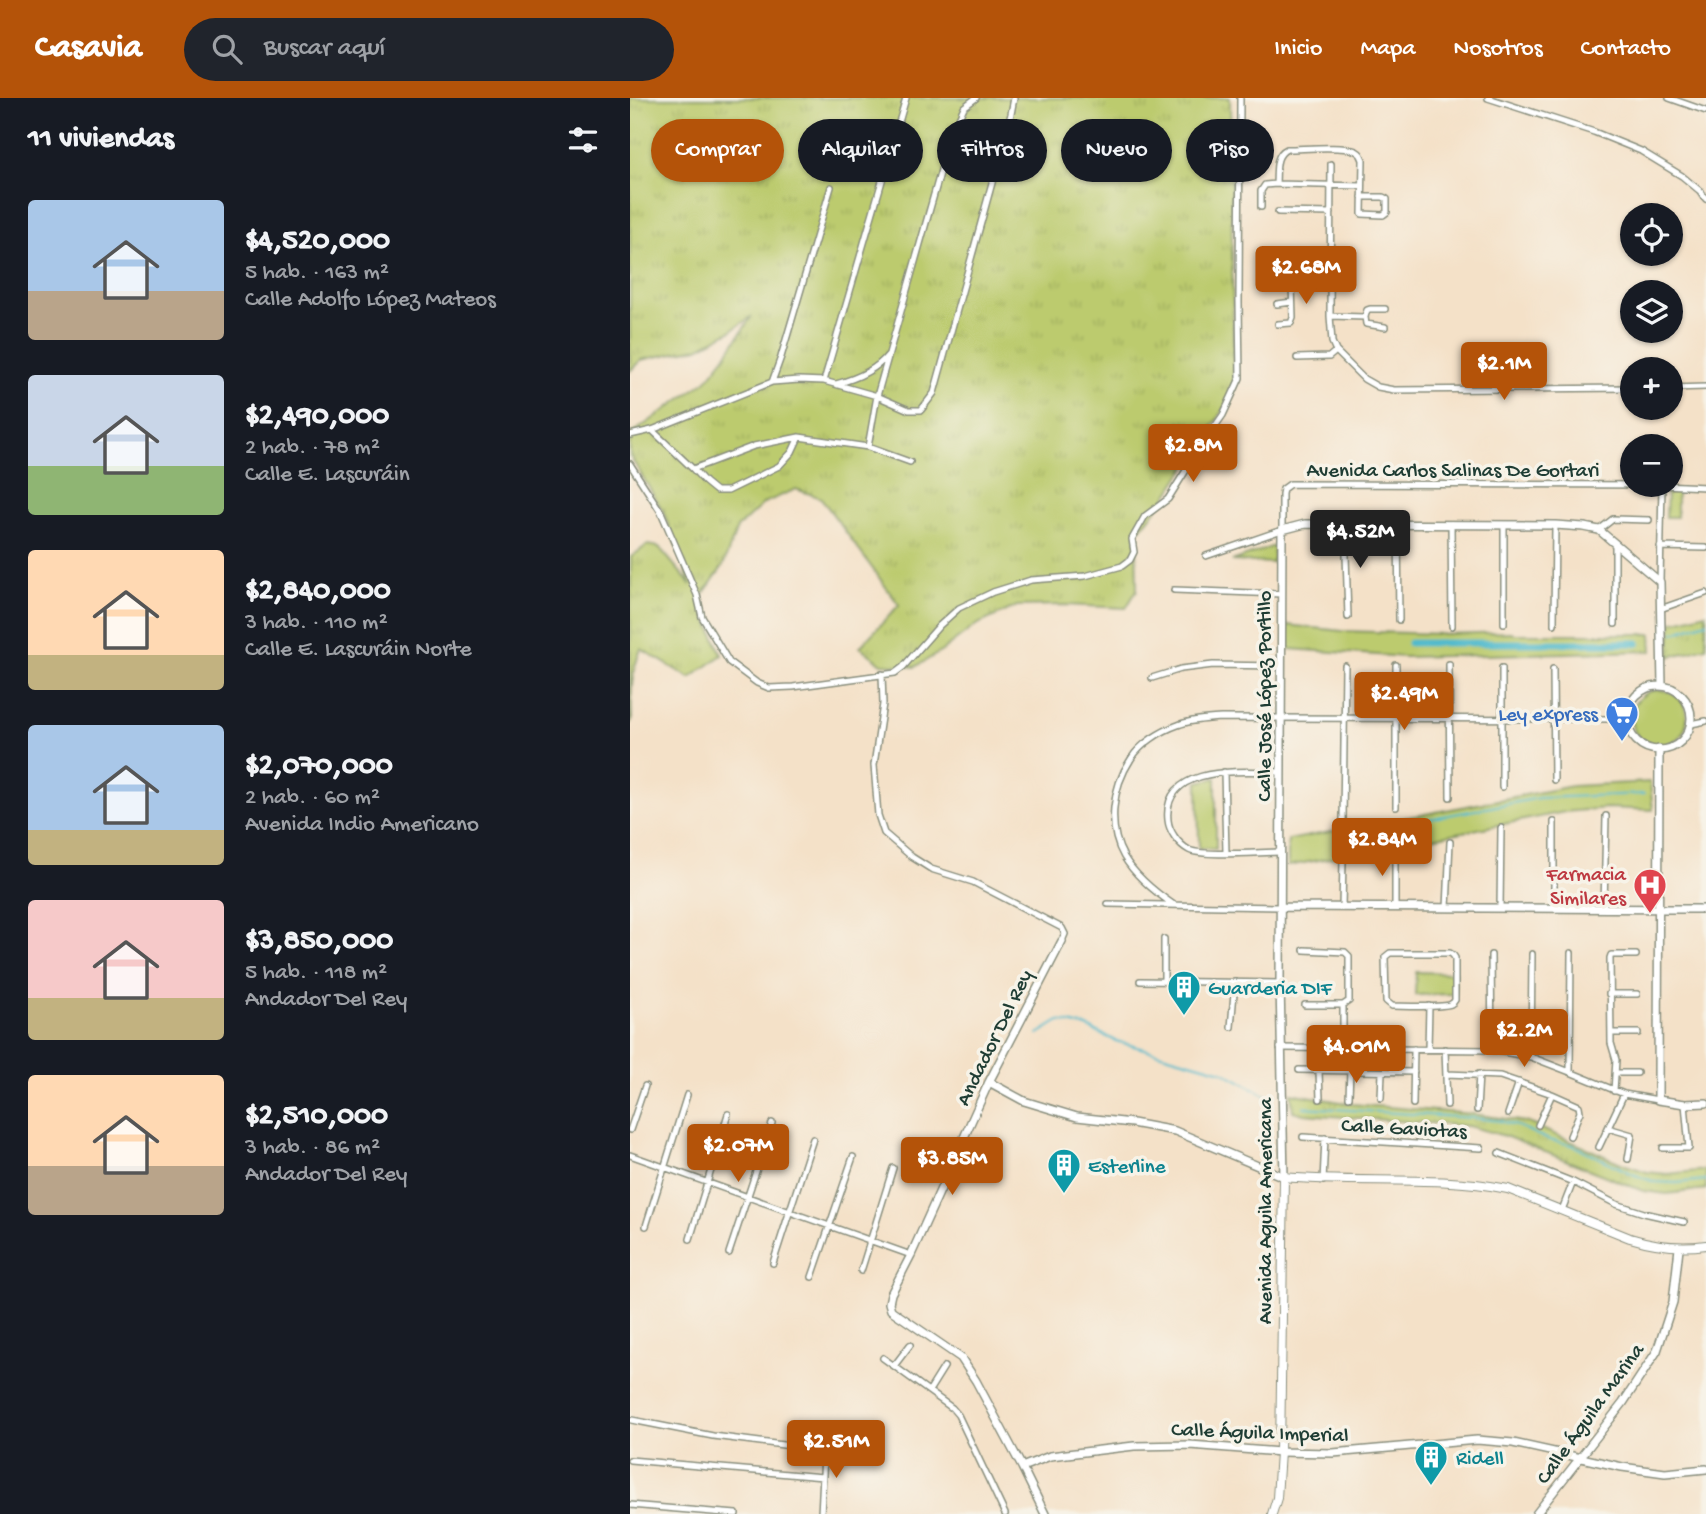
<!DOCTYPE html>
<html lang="es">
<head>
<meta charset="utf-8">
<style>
  body { margin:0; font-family:"Gochi Hand",sans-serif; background:#20242c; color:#f1f3f6; height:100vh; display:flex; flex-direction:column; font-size:26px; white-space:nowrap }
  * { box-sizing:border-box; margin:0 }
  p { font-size:23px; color:#9ea1a6 }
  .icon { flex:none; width:38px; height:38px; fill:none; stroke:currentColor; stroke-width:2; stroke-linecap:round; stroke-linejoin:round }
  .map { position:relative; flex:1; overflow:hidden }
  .details { display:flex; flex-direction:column; background:#171b24; width:630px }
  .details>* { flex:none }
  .top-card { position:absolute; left:21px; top:21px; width:665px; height:63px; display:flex; gap:14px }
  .tools { position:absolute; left:990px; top:105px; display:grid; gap:14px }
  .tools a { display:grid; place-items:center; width:63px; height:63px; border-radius:50%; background:#171b24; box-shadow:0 2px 5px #0004; font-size:35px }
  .price { position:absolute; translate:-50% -60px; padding:0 16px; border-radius:7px; background:#b45309; color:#fff; font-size:23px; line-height:46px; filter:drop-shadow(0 2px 4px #0008) }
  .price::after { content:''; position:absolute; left:50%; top:42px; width:21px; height:16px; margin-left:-10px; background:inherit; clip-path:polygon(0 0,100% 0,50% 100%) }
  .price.on { background:#222; color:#fff }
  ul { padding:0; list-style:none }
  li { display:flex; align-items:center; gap:21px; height:175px; padding:0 28px }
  li span { display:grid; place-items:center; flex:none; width:196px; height:140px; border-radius:7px; color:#555 }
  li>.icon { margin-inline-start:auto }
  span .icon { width:84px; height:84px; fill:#fffc; stroke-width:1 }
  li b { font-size:30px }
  h2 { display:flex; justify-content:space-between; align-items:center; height:84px; padding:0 28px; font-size:30px }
  .tag { padding:0 24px; border-radius:32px; background:#171b24; box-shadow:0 2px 5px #0004; font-size:24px; line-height:63px }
  .tag.on { background:#b45309; color:#fff }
  header { display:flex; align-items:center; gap:42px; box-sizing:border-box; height:98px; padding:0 35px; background:#b45309; color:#fff }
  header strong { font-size:33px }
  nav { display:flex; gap:38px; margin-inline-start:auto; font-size:24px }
  .search { width:490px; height:63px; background:#20242c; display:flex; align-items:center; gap:18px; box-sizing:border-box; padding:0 24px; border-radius:38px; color:#9ea1a6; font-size:26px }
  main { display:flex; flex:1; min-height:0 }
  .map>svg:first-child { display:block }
  .grass { fill:url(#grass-tufts); stroke:#6e8451; stroke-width:2 }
  .green { fill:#bccb6e; stroke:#6e8451; stroke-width:2 }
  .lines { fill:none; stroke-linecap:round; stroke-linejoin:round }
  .stream { stroke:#50bacd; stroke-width:2 }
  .canal { stroke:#50bacd; stroke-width:7 }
  .minor-casing { stroke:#8a8f7e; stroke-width:8 }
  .tertiary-casing { stroke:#8a8f7e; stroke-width:10 }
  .secondary-casing { stroke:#8a8f7e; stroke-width:10 }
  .minor { stroke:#fff; stroke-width:5 }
  .tertiary { stroke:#fff; stroke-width:7 }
  .secondary { stroke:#fff; stroke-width:8 }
  .labels { text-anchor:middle; stroke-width:7; stroke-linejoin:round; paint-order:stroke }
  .street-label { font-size:21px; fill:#1f3d34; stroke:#f7f3e8 }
  .shop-label { font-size:21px; fill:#366cbe; stroke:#f7f3e8; text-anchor:end }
  .health-label { font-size:21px; fill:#be3a42; stroke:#f7f3e8; text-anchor:end }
  .culture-label { font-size:21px; fill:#0d838f; stroke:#f7f3e8; text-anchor:start }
</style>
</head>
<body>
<header>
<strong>Casavia</strong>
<div class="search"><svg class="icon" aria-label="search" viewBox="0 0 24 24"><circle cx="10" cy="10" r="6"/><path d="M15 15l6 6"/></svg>Buscar aquí</div>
<nav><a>Inicio</a><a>Mapa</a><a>Nosotros</a><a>Contacto</a></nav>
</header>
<main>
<section class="details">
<h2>11 viviendas<svg class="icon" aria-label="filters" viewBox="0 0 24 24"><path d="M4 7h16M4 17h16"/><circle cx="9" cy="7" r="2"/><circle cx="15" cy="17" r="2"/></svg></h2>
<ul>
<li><span style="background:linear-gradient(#a9c7e8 65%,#b9a48a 0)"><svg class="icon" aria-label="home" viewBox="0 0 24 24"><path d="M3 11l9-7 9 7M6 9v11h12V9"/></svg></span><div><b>$4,520,000</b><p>5 hab. · 163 m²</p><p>Calle Adolfo López Mateos</p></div></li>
<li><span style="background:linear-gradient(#c9d6e8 65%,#8fb573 0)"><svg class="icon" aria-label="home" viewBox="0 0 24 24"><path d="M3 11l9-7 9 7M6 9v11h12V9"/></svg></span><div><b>$2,490,000</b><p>2 hab. · 78 m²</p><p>Calle E. Lascuráin</p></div></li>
<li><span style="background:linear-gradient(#ffd9b3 75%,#c2b280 0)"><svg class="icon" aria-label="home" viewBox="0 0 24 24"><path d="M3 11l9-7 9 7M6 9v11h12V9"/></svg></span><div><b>$2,840,000</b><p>3 hab. · 110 m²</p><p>Calle E. Lascuráin Norte</p></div></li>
<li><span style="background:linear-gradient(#a9c7e8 75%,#c2b280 0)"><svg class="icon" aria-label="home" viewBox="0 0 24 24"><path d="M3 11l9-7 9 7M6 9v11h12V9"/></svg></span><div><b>$2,070,000</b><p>2 hab. · 60 m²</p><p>Avenida Indio Americano</p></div></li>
<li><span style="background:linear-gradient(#f6c9c9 70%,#c2b280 0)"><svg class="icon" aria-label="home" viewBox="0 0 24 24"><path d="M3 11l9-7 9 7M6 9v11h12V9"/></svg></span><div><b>$3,850,000</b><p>5 hab. · 118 m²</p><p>Andador Del Rey</p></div></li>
<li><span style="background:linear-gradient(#ffd9b3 65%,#b9a48a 0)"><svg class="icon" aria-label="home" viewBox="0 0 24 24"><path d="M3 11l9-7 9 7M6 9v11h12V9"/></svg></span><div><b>$2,510,000</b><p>3 hab. · 86 m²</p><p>Andador Del Rey</p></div></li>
</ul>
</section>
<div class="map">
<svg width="1076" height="1416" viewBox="0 0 1076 1416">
  <defs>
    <pattern id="grass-tufts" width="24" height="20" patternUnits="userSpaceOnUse" patternTransform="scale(1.75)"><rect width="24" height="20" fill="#bccb6e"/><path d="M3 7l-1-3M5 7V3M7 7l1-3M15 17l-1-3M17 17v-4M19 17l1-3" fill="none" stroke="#a1af60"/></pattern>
  </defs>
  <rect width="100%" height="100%" fill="#f7f3e8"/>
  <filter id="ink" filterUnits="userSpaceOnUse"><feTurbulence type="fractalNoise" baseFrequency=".0143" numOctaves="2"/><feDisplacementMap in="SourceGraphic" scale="14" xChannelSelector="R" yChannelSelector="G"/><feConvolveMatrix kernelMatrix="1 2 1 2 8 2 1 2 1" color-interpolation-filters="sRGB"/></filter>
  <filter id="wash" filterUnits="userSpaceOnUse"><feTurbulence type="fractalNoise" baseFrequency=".00686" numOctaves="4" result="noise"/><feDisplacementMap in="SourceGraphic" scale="28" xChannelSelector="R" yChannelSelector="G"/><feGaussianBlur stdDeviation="1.57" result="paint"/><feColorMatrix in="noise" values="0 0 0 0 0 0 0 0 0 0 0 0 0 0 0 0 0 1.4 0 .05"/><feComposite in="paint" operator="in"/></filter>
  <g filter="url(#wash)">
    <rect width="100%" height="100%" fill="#f4e1c8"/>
    <path class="grass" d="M0,0h600l4,296 -69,105 -29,35 1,56 -11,18 -61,-3 -48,1 -41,19 -34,26 -27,16 -33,-3 -22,-17 39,-42 -78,-107 -25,-9 -32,14 -27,25 -14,38 -22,31 6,22 15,36 -32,23 -49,-29c-11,26 -10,45 -9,72l-2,2 1,-166 16,-12 12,2 32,38 -28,-74 -33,-55v-21l76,-54 18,-23 28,-42 -20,14 -34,18 -57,12 -11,11z
      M1076,515v34l-37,10 3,-35z
      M661,995l60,11 121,10 54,8 97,42 24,8 20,2 39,-4v19l-39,5 -24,-3 -138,-55 -37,-10 -164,-12 -11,-3z"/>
    <path class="green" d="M1037,393h10v26h-11z
      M644,448l-1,17 -41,-2z
      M657,527l55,6 101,3 69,-2 1,2h138l1,17 -246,6 -117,-8z
      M1001 620a28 28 0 1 1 56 0a28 28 0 1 1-56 0Z
      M586,680v71l-17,-1 -1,-66z
      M1020,684l3,28 -46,-2 -42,4 -277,54v-26l284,-54z
      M786,874l39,1v21l-40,1z"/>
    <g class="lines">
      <path class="stream" d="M1044,535l32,-11
        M718,736l191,-36 105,-4
        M408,936l21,-13 28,6 29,14 106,30 45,25
        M674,1009l169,11 27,3 20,6 29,13 23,5 63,30 20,7 21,1 30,-3"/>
      <path class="canal" d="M780,545h228"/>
    </g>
  </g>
  <g filter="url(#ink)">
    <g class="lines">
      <defs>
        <path id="minor" d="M858,0l106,34 47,19 41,25 18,15 6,8
          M1039,0l37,13
          M701,66l-1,152 2,26 4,9 28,28 14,8 16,3 239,-2
          M646,86c1,-13 -2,-29 11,-35 17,0 55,-4 69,2 5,3 5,4 7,9l-1,54 21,1 4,-3v-13l-4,-2h-21
          M631,109v-16l4,-6 11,-1 86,2
          M648,114l53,1
          M647,170h17
          M647,188l15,-3
          M647,206l15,-2
          M755,211h-15l-3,1 -2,7 1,7 19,3
          M700,218l35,1
          M648,226l13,-1 2,-5 -1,-35 2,-15h36
          M667,260l32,-1 7,-6
          M194,283l82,-283
          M142,284l9,-25 50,-170
          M206,286c19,-5 40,-14 52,-29
          M1041,290l35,-1
          M22,332l41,39 61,-23 45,-9 69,10 42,15
          M0,337l22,-5 120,-48 27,-2 25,1 53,15 32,14h12l13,-17 77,-279 3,-16
          M238,349l9,-51 73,-258 14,-31 12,-9
          M0,366l31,48 36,83 5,22 27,45 28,21 12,5 24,-1 102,-14 8,-6 36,-41 20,-18 34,-16 38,-12 54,-4 37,-10 8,-6 4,-8 -2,-13 13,-23 23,-17 32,-51 23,-33 17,-37 -1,-76 1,-204
          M63,371l12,13 11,9h12l51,-25 13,-14 7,-15
          M715,426l3,93
          M768,426l1,96
          M821,426l1,102
          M969,432l14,-11 36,1
          M1030,449l46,1
          M576,458l76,-26v-36l1,-5 7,-5 372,1 44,2
          M1030,484l2,-97
          M544,492l107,4
          M1030,511l46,-16
          M874,525v-98
          M924,526l1,-99
          M985,526v-81
          M819,566l1,133
          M872,570v119
          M923,571l1,111
          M252,576l1,30 -9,61 4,50 6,18 28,24 19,12 42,13 89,46 3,6 -3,7
          M522,580l29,-9 32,-4 68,1
          M1061,626l15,-3
          M594,674l2,81
          M766,709v-142
          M713,722l2,-154
          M650,754c-19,0 -77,5 -91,-2 -11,-6 -20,-19 -21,-30 -6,-57 77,-48 113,-48
          M478,806l172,3
          M544,807c-19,-13 -38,-28 -50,-48 -17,-30 -12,-69 7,-98 9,-15 30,-28 47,-34 13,-5 28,-6 43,-7l406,1
          M712,810l1,-48
          M765,810v-59
          M817,810l3,-66
          M870,810l1,-80
          M924,810v-86
          M974,810l2,-92
          M674,852l41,2 4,4v45l-6,4h-38
          M760,855h60l3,2 2,3v42c-1,2 -2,3 -4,4 -6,4 -49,2 -59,2l-6,-5 -1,-44z
          M861,857l1,95
          M510,883l140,2
          M534,884v-43
          M979,896h28
          M601,929l4,-45
          M981,935h27
          M650,950l212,2 39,7 39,15 54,22 34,6
          M713,950v-43
          M798,951l1,-43
          M815,951l2,56
          M901,959l1,-103
          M669,972l115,2
          M689,973l1,28
          M940,974l1,-119
          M986,975h21
          M816,976l54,2 52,18 27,12 1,6 -10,24
          M984,993l2,-31 -5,-17 -1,-85 1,-3h25
          M719,999l1,-26
          M751,1000l1,-26
          M783,1006l1,-55
          M847,1012l2,-36
          M878,1016l11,-32
          M908,1027l14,-31
          M978,1030l24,7 -4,24
          M0,1032l15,-44
          M673,1039l178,11
          M969,1049l25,-53
          M1033,1050h26l-4,-44
          M869,1055l74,29 43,22 28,9 40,9
          M0,1057l281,100
          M693,1083l2,-43
          M932,1112l11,-28
          M16,1128l41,-131
          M60,1141l38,-125
          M99,1155l43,-130
          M143,1165l40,-124
          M231,1173l32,-103
          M182,1179l41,-120
          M253,1260l69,50 6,7 47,99
          M264,1268l16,-21
          M299,1293l15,-24
          M2,1322l81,16 109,14 2,5 -3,59
          M0,1362l193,17
          M0,1407l106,9"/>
        <path id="tertiary" d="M997 620a32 32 0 1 1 64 0a32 32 0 1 1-64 0Z
          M1029,651l-1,351 27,4 21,-1
          M650,809l426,2
          M359,984l35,19 53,16 55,6 43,8 109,46 -4,-194 2,-453 23,-6 250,1 29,2 15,3 61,52 2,104
          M392,1369l28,-11 84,-10 56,-1 90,7 53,1 144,-13 36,3 109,24 43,6 41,-4
          M415,1416l-23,-47 -46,-86 -15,-23 -70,-48 -2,-7 2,-9 20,-39 78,-173 73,-141
          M906,1416l87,-111 34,-52 16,-49 6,-54"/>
        <path id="secondary" d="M642,1416l5,-16 3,-46 4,-275c74,7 152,-2 224,12l122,49c26,8 49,11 76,7"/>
      </defs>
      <use href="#minor" class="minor-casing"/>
      <use href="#tertiary" class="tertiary-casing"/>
      <use href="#secondary" class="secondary-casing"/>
      <use href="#minor" class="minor"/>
      <use href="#tertiary" class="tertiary"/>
      <use href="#secondary" class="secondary"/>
    </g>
  </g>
  <defs>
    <symbol id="supermarket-pin" viewBox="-11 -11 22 30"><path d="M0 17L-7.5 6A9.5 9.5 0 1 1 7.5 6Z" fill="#3f7fe0" stroke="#f7f3e8"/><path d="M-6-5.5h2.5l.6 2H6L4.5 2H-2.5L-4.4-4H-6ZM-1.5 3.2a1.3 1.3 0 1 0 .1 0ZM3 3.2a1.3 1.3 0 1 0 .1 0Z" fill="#fff"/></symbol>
    <symbol id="hospital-pin" viewBox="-11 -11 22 30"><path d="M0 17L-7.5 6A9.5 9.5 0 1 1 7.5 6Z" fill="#e0444e" stroke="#f7f3e8"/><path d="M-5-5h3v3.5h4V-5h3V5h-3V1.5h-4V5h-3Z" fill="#fff"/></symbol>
    <symbol id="building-pin" viewBox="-11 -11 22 30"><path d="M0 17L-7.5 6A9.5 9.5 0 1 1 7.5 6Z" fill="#0f9aa8" stroke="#f7f3e8"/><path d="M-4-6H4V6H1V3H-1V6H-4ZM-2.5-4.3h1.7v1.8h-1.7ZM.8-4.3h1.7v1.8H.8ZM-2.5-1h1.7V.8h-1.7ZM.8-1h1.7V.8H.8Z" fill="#fff"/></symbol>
  </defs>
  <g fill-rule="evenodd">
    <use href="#supermarket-pin" x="973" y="596" width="38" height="52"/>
    <use href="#hospital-pin" x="1001" y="768" width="38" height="52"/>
    <use href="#building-pin" x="535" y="870" width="38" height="52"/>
    <use href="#building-pin" x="415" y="1048" width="38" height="52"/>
    <use href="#building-pin" x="782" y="1340" width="38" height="52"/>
  </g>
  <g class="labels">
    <g class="street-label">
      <text x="823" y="378">Avenida Carlos Salinas De Gortari</text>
      <text transform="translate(633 598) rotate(-90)" y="7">Calle José López Portillo</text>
      <text transform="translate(363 939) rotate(-64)" y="7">Andador Del Rey</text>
      <text transform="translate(774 1029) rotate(3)" y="7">Calle Gaviotas</text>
      <text transform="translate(634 1113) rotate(-90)" y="7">Avenida Aguila Americana</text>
      <text transform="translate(959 1315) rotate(-54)" y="7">Calle Águila Marina</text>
      <text transform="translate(630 1333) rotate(2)" y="7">Calle Águila Imperial</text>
    </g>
    <g class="shop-label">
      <text x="968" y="622">Ley express</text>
    </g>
    <g class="health-label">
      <text x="996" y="782">Farmacia<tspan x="996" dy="24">Similares</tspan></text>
    </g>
    <g class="culture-label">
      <text x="578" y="896">Guarderia DIF</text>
      <text x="458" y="1074">Esterline</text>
      <text x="826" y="1366">Ridell</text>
    </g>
  </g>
</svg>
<div class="tools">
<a><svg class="icon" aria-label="locate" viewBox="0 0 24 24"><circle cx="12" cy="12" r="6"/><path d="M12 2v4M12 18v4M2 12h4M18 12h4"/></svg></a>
<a><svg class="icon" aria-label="layers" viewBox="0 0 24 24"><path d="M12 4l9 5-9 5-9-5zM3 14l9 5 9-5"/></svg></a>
<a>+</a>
<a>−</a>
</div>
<b class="price" style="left:676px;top:208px">$2.68M</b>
<b class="price" style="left:874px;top:304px">$2.1M</b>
<b class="price" style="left:563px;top:386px">$2.8M</b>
<b class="price on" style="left:730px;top:472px">$4.52M</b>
<b class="price" style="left:774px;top:634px">$2.49M</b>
<b class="price" style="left:752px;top:780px">$2.84M</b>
<b class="price" style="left:894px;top:971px">$2.2M</b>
<b class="price" style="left:726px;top:987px">$4.01M</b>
<b class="price" style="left:108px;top:1086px">$2.07M</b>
<b class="price" style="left:322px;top:1099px">$3.85M</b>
<b class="price" style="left:206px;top:1382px">$2.51M</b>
<div class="top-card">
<a class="tag on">Comprar</a>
<a class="tag">Alquilar</a>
<a class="tag">Filtros</a>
<a class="tag">Nuevo</a>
<a class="tag">Piso</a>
</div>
</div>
</main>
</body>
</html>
